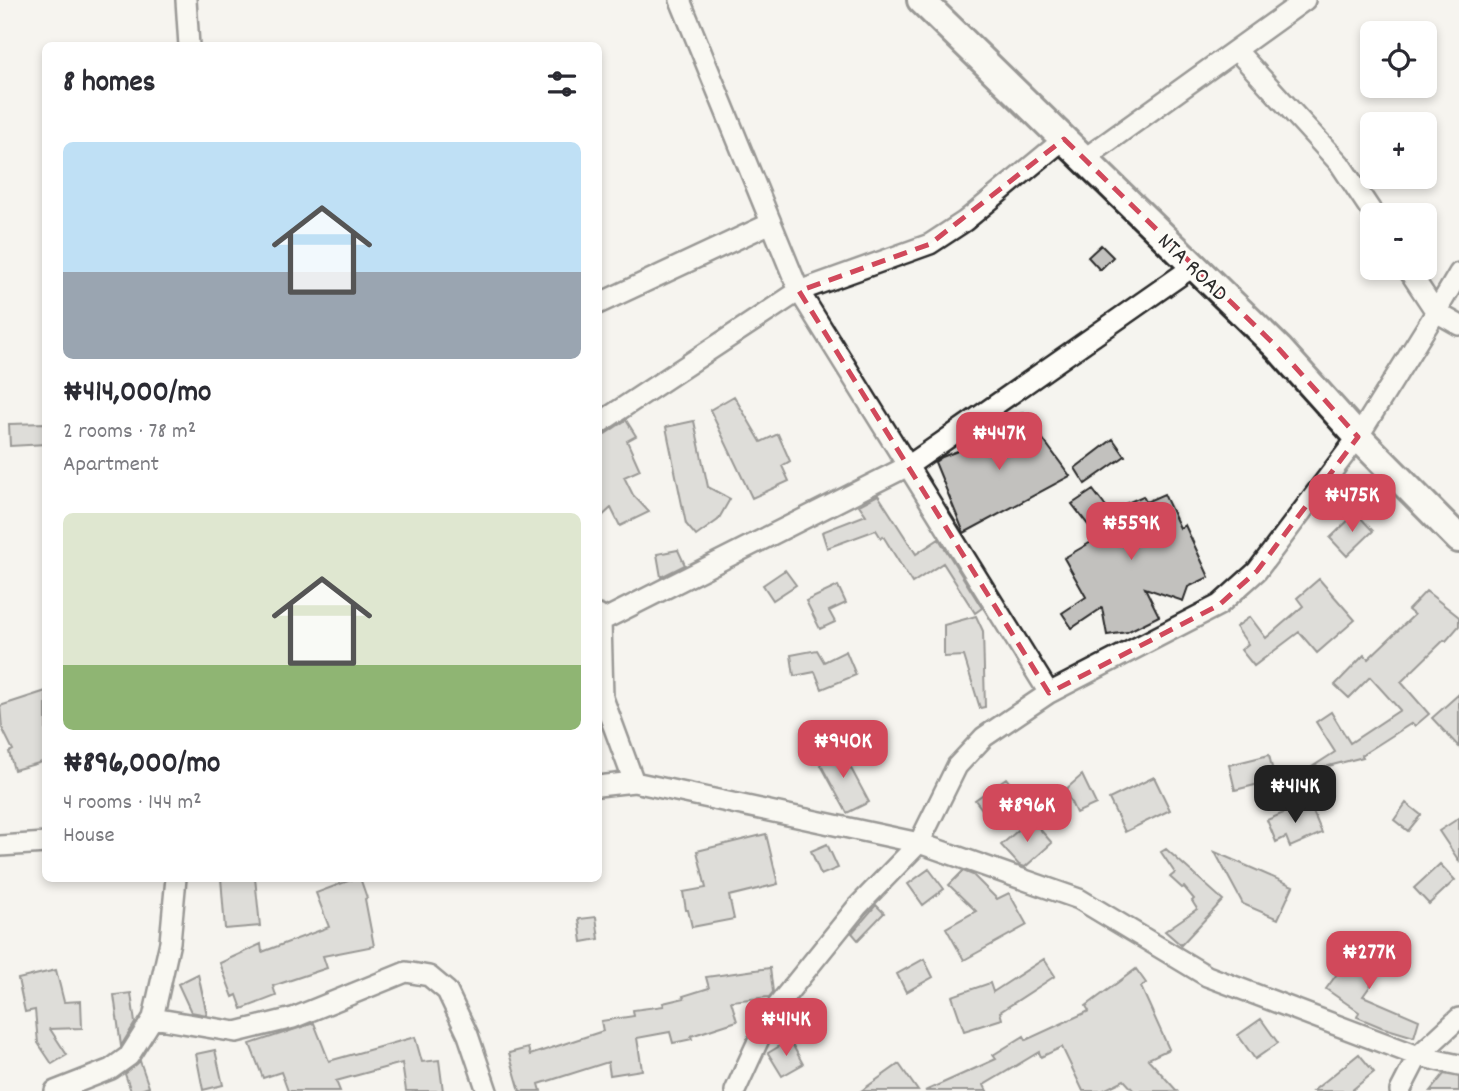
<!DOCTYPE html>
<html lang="en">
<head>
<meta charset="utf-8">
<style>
  body { margin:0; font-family:Dekko,sans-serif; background:#f7f7f7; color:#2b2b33; height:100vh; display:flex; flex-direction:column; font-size:26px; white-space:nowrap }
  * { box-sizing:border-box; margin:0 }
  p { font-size:23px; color:#7c7c81 }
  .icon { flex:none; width:38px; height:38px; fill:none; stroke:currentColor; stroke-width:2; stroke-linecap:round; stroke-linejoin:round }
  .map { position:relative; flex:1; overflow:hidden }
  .drawer { position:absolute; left:42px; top:42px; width:560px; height:840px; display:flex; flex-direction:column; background:#fff; border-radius:10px; box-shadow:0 4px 10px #0003 }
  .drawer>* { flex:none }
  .tools { position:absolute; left:1360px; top:21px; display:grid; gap:14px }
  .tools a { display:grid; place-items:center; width:77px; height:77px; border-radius:10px; background:#fff; box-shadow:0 4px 10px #0003; font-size:35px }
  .price { position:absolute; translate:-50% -60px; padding:0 16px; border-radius:14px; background:#d1495b; color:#fff; font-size:23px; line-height:46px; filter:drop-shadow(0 2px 4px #0008) }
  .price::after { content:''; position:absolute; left:50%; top:42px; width:21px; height:16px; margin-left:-10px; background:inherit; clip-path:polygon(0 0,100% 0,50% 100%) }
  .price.current { background:#222; color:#fff }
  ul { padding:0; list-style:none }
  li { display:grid; align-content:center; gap:14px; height:371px; padding:0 21px }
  li span { display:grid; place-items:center; height:217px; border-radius:10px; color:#555 }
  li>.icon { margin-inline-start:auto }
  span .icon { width:126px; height:126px; fill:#fffc; stroke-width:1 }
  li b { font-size:30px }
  h2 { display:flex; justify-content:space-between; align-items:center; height:84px; padding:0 21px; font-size:30px }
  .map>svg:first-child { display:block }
  .building { fill:#c2c1be; stroke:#2b2b2b; stroke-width:2 }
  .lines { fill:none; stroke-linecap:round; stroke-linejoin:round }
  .street-casing { stroke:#2b2b2b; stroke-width:24 }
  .secondary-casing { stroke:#2b2b2b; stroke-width:32 }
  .street { stroke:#fdfcf7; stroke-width:19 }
  .secondary { stroke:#fdfcf7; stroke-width:26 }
  .marked { fill:none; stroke:#d1495b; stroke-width:5; stroke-dasharray:14 9; stroke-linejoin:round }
  .labels { text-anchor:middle; stroke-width:5; stroke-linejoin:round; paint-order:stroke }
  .street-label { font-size:23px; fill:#2b2b2b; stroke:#fdfcf7 }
</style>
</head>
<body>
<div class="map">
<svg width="1459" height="1091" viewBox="0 0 1459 1091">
  <rect width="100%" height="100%" fill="#f5f4ef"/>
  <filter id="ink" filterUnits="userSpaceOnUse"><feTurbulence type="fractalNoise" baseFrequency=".0143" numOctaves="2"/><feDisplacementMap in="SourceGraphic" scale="14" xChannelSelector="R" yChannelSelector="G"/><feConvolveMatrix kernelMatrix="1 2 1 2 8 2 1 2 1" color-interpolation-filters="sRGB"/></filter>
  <g filter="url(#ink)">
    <path class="building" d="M1101,245l12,12 -13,13 -12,-13z
      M734,396l27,46 17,-8 12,27 -8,5 7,15 -37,17 -42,-88z
      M1023,412l47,64 -106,57 -29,-71 7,-5 34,-13z
      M626,420l10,16 -9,5 13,29 -16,7 9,18 16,17 -29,14 -9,-18 -13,12v-84l7,-2z
      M694,421l14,66 22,12 -12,21 -22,16 -10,-12 -20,-97z
      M46,423v21l-36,2 -1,-22z
      M1113,439l12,17 -40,28 -10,-16z
      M1093,490l16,21 34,-15 3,6 18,-8 16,34 5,-3 24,52 -21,10 -5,14 -38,-13 14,28 -32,16 -20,3 -5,-27 -30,20 -10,-15 24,-16 -22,-39 34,-20 -26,-34z
      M878,495l38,59 23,-15 43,69 -7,5 -32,-50 -31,20 -29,-47 -2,2 -5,-8 -49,18 -5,-16 44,-17 -7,-10z
      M1356,513l17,18 -26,25 -17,-18z
      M678,550l7,15 -24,12 -4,-23z
      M785,570l11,15 -23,15 -10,-15z
      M1319,579l36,41 -38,33 -18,-21 -45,34 -13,-16 7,-6 -12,-17 14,-10 16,21 37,-32 -6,-8z
      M838,586l8,17 -17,8 6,11 -15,7 -14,-28z
      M1426,591l33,26v9l-13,15 -2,-1 -43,42 28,32 -14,12 -3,-3 -50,32 1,2 -50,13 -1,-3 23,-15 -19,-30 15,-10 19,31 50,-33 -30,-33 -21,21 -14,-13 29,-30 4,4 46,-44 -6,-5z
      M976,616l7,15 2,76 -5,1 -16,-52 -20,1v-32z
      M817,650l7,12 22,-11 10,24 -34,14 -7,-17 -21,4 -3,-21z
      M46,691v70l-32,9 -5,-18 4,-2 -11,-22 -2,-22z
      M1459,694v53l-27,-29z
      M839,746l30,56 -22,11 -30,-55z
      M1269,755l6,25 -40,10 -6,-25z
      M1082,775l14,29 -20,9 -11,-23z
      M1154,777l16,33 -45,22 -16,-33z
      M1006,778l10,13 -31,22 -10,-13z
      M1309,802l13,31 -32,14 -4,-10 -10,5 -9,-22z
      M1406,803l15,12 -13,16 -14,-11z
      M1459,818v43l-20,-30z
      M1031,819l21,24 -27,24 -6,-2 -18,-20z
      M766,834l12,50 -49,12 5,23 -42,8 -4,-17h-2l-3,-18 23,-4 -9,-37z
      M827,844l11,24 -17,7 -10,-24z
      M1166,849l57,51 -42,45 -16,-14 32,-22 -5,-8 2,-2 -10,-12 -2,1 -12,-11 5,-4 -14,-21z
      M1215,852l78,34 -15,33 -35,-15z
      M1440,864l15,16 -26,24 -15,-16z
      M929,869l15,20 -21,16 -15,-21z
      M963,871l10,4 24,24 12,-6 18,32 -63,35 -18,-32 30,-17 -27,-26z
      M221,878h34l5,48 -35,3z
      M356,878h4l7,20 -2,1 9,47 -51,10 4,12 -54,18 3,10 -34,13 -5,-14 -4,2 -13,-34 41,-19 1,8 67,-25 -13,-34z
      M876,905l8,8 -26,27 -6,-7z
      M596,917l3,22 -17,3 -3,-23z
      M1361,941l28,19 -26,36 56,24 -5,17 -33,-10 -24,-10 2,-5 -33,-23z
      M924,959l9,18 -27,15 -9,-18z
      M1044,959l11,17 -55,36 2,7 -38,12 -12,-35 38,-13 3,9z
      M770,968l3,24 -4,5 -38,4 6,20 -46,15 1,3 -19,4 -3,-11 -33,6 5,32 -32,5 -2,-13 -69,22 2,7h-21l-11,-38 19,-5 2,7 73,-24 -2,-10 33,-5 -1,-6 31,-4 -1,-3 21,-5 -1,-2 26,-8 -3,-11z
      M1136,969l10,14 -5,4 28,62 -21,10 29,32h-43l-10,-11 -22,11h-19l-21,-44 -21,10 -2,-5 -55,33 3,6h-62l71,-32 -3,-4 31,-19 2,4 63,-29 -3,-5z
      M56,970l8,32 17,-1 1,27 -32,1 17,26 -15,9 -14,-21 -3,-33 -10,2 -7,-33z
      M198,974l9,41 -16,-3 -13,-28z
      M131,993l4,30 -14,23 -7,-51z
      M1261,1019l17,24 -23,16 -17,-24z
      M314,1023l15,38 86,-24 7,25 17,-2 4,31h-37l-4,-28 -66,18 4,10h-52l-7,-19 -18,6 -13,-34z
      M790,1040l13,24 -21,12 -14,-23z
      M215,1050l8,35 -20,5 -7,-36z
      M1359,1054l15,18 -23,19h-38z
      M140,1061l9,26 -11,4h-7l-6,-17z
      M899,1064l19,27h-57z
      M1444,1074l15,3v14h-29z"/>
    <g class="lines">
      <defs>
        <path id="street" d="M186,0l3,46
          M680,0l119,291 250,402
          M1236,50l104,114 34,51
          M1084,159l221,-159
          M1407,268l29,44 23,13
          M598,304l173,-81
          M598,424l201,-133 131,-47 35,-23 99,-82
          M598,615l3,6 2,77 31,84
          M601,621l307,-155 286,-200
          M598,786l36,-4 285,61 160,56 128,77 211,80 41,9
          M0,846l46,-3
          M153,1018l83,14 57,-14 113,-46 23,4 18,15 21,44 19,56
          M55,1091l56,-22 18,-13 24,-38 17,-76 6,-64
          M735,1091l35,-76 87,-108 62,-64 38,-77 27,-29 65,-44 170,-88 38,-34 101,-134 78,-125 23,-39
          M1400,1091l18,-35 41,-38"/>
        <path id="secondary" d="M921,0l358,349 79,88 101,102"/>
      </defs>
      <use href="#street" class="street-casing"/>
      <use href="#secondary" class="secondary-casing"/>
      <use href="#street" class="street"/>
      <use href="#secondary" class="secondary"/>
    </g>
  </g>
  <path d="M0 0H1459V1091H0ZM1064,139l215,210 79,88 -101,134 -38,34 -170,88 -250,-402 131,-47z" fill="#f5f4ef" fill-opacity=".55" fill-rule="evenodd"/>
  <path class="marked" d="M1064,139l215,210 79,88 -101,134 -38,34 -170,88 -250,-402 131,-47z"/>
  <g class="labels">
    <g class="street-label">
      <text transform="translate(1194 266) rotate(44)" y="8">NTA ROAD</text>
    </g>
  </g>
</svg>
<div class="tools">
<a><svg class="icon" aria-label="locate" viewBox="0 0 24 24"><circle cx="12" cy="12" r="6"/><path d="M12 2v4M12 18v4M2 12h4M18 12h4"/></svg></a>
<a>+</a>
<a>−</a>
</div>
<b class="price" style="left:999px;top:472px">₦447K</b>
<b class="price" style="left:1352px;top:534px">₦475K</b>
<b class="price" style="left:1131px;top:562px">₦559K</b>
<b class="price" style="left:843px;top:780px">₦940K</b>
<b class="price current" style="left:1295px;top:825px">₦414K</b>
<b class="price" style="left:1027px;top:844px">₦896K</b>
<b class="price" style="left:1369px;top:991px">₦277K</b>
<b class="price" style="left:786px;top:1058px">₦414K</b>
<section class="drawer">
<h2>8 homes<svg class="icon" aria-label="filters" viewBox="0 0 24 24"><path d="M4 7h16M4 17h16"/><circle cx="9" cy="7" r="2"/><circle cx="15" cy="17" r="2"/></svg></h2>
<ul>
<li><span style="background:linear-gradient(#bfe0f5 60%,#9aa5b1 0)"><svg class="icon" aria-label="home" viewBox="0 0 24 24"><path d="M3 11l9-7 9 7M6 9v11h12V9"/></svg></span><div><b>₦414,000/mo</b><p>2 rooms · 78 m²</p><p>Apartment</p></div></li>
<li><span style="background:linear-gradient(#dfe7d0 70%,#8fb573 0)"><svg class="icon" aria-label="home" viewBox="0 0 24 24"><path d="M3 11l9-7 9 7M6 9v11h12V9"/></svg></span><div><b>₦896,000/mo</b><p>4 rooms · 144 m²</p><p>House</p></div></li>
</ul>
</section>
</div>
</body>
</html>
